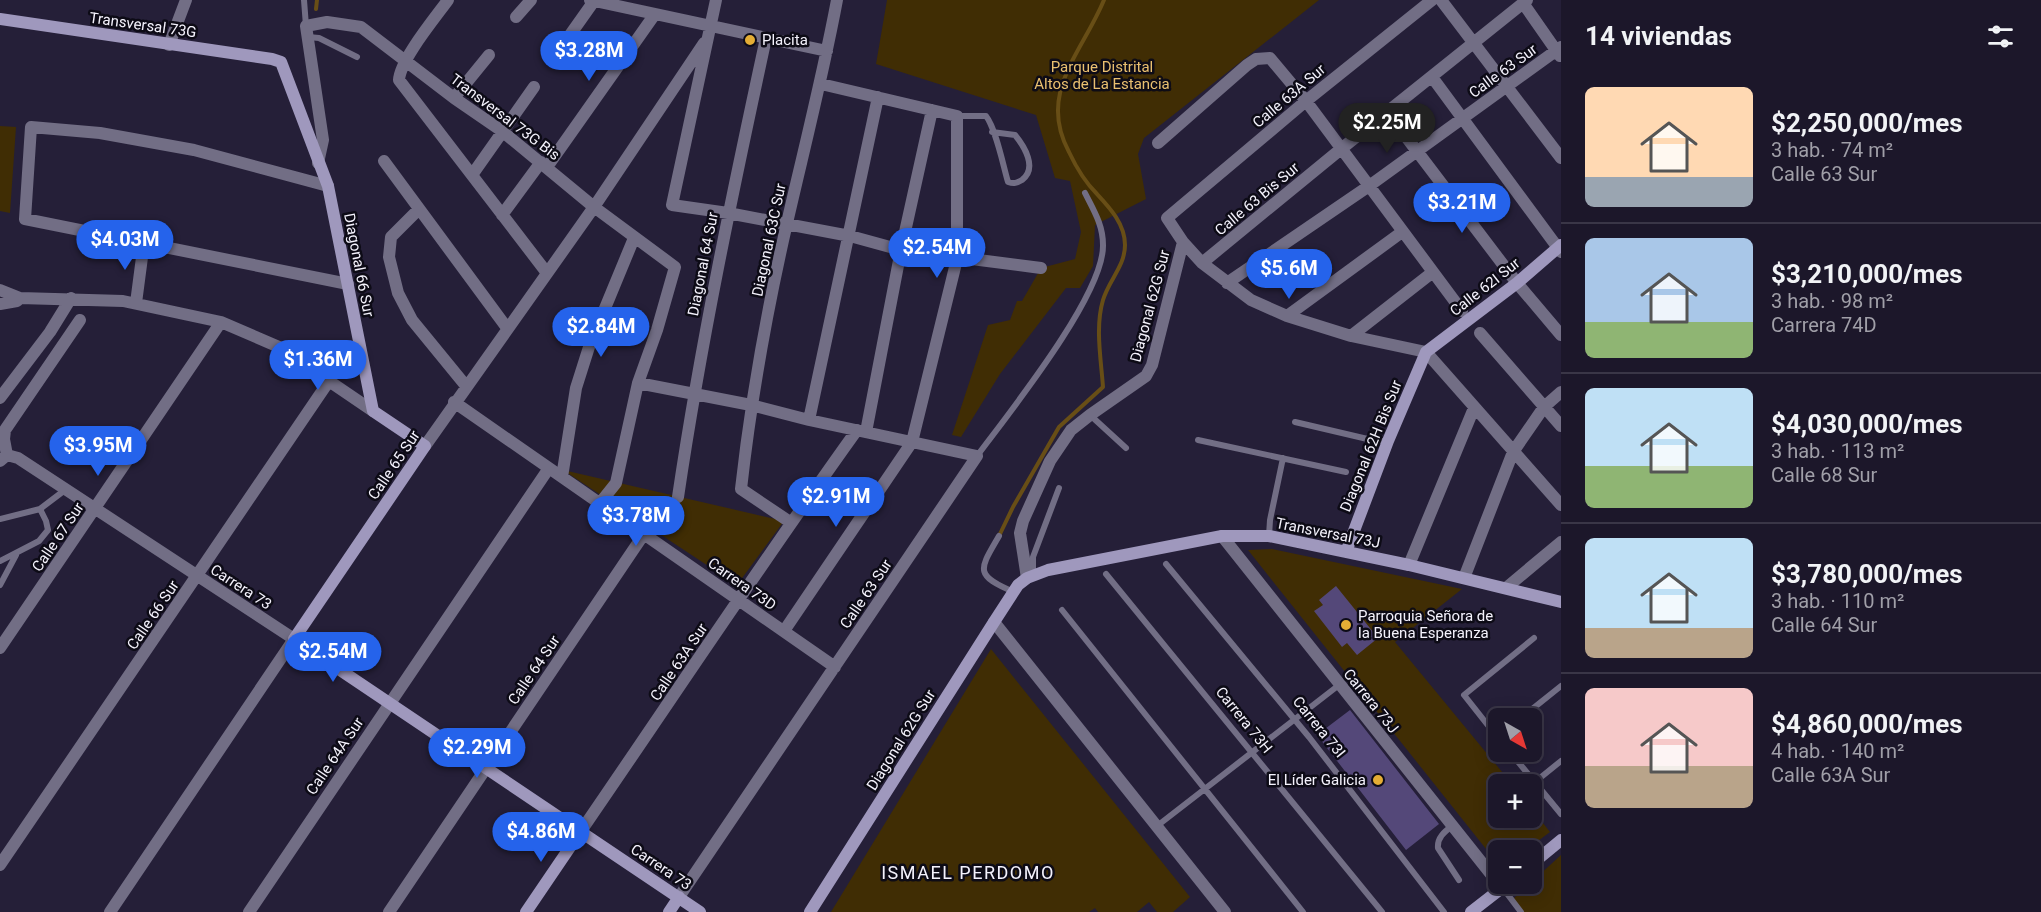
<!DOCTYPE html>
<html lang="es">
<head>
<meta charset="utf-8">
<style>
  body { margin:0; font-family:Roboto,sans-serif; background:#252032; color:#f1f3f6; height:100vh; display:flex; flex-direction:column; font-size:22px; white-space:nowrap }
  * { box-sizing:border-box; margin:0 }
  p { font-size:20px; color:#a09fa8 }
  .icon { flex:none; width:33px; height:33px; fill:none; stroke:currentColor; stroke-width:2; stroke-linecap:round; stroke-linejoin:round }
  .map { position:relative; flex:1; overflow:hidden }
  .side { display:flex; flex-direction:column; background:#1c172a; width:480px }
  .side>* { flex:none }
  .needle { width:39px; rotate:141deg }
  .buttons { position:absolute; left:1488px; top:708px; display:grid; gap:12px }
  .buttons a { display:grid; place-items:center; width:54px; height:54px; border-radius:9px; background:#1c172a; box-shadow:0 3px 15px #0003,0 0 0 2px #3a3647; font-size:30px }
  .price { position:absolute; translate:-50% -51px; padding:0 14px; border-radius:21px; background:#2563eb; color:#fff; font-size:20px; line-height:39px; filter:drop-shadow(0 2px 3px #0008) }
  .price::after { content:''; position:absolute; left:50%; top:36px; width:18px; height:14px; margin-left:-9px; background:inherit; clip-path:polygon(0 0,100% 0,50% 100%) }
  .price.selected { background:#222; color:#fff }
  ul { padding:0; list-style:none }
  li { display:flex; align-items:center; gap:18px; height:150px; padding:0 24px }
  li+li { border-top:2px solid #3a3647 }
  li span { display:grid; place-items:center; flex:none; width:168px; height:120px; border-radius:9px; color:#555 }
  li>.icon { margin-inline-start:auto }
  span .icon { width:72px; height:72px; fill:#fffc; stroke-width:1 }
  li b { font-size:26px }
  h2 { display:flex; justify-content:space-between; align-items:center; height:72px; padding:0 24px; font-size:26px }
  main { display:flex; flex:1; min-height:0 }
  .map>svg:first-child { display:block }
  .green { fill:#402d04 }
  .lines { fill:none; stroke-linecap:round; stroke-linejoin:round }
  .stream { stroke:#684e16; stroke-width:4 }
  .building { fill:#544879 }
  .lane { stroke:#726e85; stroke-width:6 }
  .street { stroke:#726e85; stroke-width:12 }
  .secondary { stroke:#9f98bd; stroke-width:12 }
  .poi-dot { fill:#e4ad35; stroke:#0d0b16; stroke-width:2 }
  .labels { text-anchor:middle; stroke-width:5; stroke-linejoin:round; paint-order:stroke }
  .street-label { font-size:15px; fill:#f4f2fc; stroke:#0d0b16 }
  .poi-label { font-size:15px; fill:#f4f2fc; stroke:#0d0b16; text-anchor:start }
  .park-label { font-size:15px; fill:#eac070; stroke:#0d0b16 }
  .quarter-label { font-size:18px; letter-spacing:1.5px; fill:#f4f2fc; stroke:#0d0b16 }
</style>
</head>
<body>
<main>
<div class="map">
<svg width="1561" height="912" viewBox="0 0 1561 912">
  <rect width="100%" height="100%" fill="#251f38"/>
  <path class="green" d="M887,0h432l-175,138 -6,16 8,45 -51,26 -2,41 -13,22h-14l-66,86 -39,63 -9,-2 36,-110 22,-5 7,-19h5l19,-33 34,-9 6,-27 -11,-51 -15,-3 -19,-63 -160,-51z
    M0,126l16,1 -6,86 -10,-2z
    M563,470l221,51 -47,64z
    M1272,549l190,40 -67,53 117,142h-14v34h34v-9l18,23 -24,18h-28v14l-250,-314z
    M991,649l199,248 -17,15h-16l-8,-10 -12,10h-39l-3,-4 -6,4h-258z
    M1561,855v57h-38l-10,-13z"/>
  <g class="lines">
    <path class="stream" d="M316,9l1,-9
      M999,536l14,-29 46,-80 44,-40c-2,-28 -8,-60 0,-87 6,-20 22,-34 22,-55 0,-21 -15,-37 -28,-51 -12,-12 -21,-27 -28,-42 -32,-59 13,-99 35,-152"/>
  </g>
  <path class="building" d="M1336,586l42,52 -21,17 -10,-12 -5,4 -28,-36 9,-6 -4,-5z
    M1350,710l89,114 -33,26 -89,-115z"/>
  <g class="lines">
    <path class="lane" d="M304,0l2,26
      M308,37l11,1 38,19
      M957,116h29c10,13 17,49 22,66 6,2 9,1 14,-2 16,-12 2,-34 -7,-45l-23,-3
      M1090,415l36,33
      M1295,422l81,19h12
      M1198,440l148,32
      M977,456c32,-43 127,-161 126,-211 0,-20 -9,-34 -18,-52
      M0,519l40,-10 25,-19
      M999,536c-19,33 -26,39 15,56
      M1269,536l1,-16 13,-62
      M0,561l39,-20 9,-11 -2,-9 -6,-12
      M1166,564l143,173 135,175
      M1106,574l276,338
      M1033,575v-18l26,-69
      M0,585l16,-30
      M1062,610l241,302
      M1521,718l40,-32
      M1498,738l-34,-43 70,-57
      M1510,752l51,62
      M1535,782l26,-21
      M1157,826l182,-141
      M1452,826c-8,6 -15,12 -14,22l21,32
      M1502,887l19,25"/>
    <path class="street" d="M448,0c-13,18 -48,60 -49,80l148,193
      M590,0l237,51
      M716,0l-44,205 56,8 122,23 51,14 140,18
      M1432,0l-126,101 -139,117 16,24 19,21 49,37 36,16 64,20 75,16 135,153
      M1441,0l120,158
      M1523,3l37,53
      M516,17l15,-17
      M565,42l29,-41
      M169,45l17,-45
      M1432,77l129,175
      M454,98l35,-43
      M1388,113l129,170 44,52
      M1158,143l89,-78 9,-6 14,-1 36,43 156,210
      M384,161l123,167
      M318,163l5,-23 -17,-114 21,-4 34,5 93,71 48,33 92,76 81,60 -18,63 -19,53 -22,100 -16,20
      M547,167l108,-153
      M472,175l62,-88
      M328,186l-134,-36 -94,-17 -69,-6 -6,92 323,65
      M419,209l-28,28 -2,20 9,36 14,27 54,66
      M502,215l39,-53
      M1202,263l139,-114 186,-149
      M1227,283l142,-97 192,-139
      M0,290l20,8 103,3 98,21 58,25 94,64
      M136,303l8,-61
      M0,304l17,-3 3,-3
      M1287,316l115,-84
      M1480,333l81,93
      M1351,336l82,-64
      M638,383l113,22 58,15 168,36 -298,441
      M0,398l50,-66 21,-34
      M454,402l381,265
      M809,420l69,-323
      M866,432l35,-182 31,-140
      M425,446l169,-239 110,-164
      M7,455l-3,-16 1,-9 75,-110
      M0,461l7,-6 11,3 276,181 -184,273
      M562,477l14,-89 13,-41 45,-109
      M678,497c23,-155 55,-307 88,-459
      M790,522l-49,-33c10,-90 26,-179 46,-266 17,-74 36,-148 50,-223
      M1222,536l276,347
      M1409,565l65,-157
      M1027,578l-7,-45 3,-12 27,-60 21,-31 19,-15 56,-39 6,-11 31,-123
      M1464,578l49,-126 31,-45 17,-15
      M1506,588l55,-46
      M994,622l231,290
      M784,631l128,-189 45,-183v-143l-136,-32
      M0,648l221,-326
      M581,831c92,-134 181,-269 276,-401
      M0,865l329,-484
      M249,912l300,-444
      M389,912l255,-378"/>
    <path class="secondary" d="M0,19l272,40 9,3 47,124 45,225 52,35 -131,193 406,273
      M1346,552l42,-111 38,-89 91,-69 44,-38
      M1532,864l29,-24
      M526,912l55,-81
      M669,912l10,-15
      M810,912l184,-290 24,-37 9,-7 21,-8 174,-34h47l140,29 152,37
      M1471,912l36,-28"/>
  </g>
  <g class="poi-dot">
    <circle cx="750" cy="40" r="6"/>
    <circle cx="1346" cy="625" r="6"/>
    <circle cx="1378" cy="780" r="6"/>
  </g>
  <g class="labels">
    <g class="street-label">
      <text transform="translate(143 25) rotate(8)" y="5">Transversal 73G</text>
      <text transform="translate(1503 71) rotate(-36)" y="5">Calle 63 Sur</text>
      <text transform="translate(1289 96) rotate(-40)" y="5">Calle 63A Sur</text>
      <text transform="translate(505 117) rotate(37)" y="5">Transversal 73G Bis</text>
      <text transform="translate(1257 199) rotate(-40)" y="5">Calle 63 Bis Sur</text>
      <text transform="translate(769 240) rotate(-78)" y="5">Diagonal 63C Sur</text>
      <text transform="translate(703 264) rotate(-79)" y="5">Diagonal 64 Sur</text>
      <text transform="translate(359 265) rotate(79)" y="5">Diagonal 66 Sur</text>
      <text transform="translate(1485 287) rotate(-38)" y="5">Calle 62I Sur</text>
      <text transform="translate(1150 306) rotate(-75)" y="5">Diagonal 62G Sur</text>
      <text transform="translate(1371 446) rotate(-68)" y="5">Diagonal 62H Bis Sur</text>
      <text transform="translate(394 465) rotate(-56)" y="5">Calle 65 Sur</text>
      <text transform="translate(1328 533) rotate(11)" y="5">Transversal 73J</text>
      <text transform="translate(58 537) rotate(-56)" y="5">Calle 67 Sur</text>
      <text transform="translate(742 584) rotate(35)" y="5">Carrera 73D</text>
      <text transform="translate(241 587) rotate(33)" y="5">Carrera 73</text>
      <text transform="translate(866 594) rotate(-56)" y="5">Calle 63 Sur</text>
      <text transform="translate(153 615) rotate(-56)" y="5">Calle 66 Sur</text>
      <text transform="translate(679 662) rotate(-56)" y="5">Calle 63A Sur</text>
      <text transform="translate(534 670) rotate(-56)" y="5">Calle 64 Sur</text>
      <text transform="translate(1371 701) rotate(51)" y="5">Carrera 73J</text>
      <text transform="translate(1244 720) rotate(51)" y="5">Carrera 73H</text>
      <text transform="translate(1319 727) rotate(51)" y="5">Carrera 73I</text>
      <text transform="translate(901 740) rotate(-58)" y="5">Diagonal 62G Sur</text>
      <text transform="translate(335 756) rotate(-56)" y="5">Calle 64A Sur</text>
      <text transform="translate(661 867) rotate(34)" y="5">Carrera 73</text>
    </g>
    <g class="poi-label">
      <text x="762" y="45">Placita</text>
      <text x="1358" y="621">Parroquia Señora de<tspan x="1358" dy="17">la Buena Esperanza</tspan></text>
      <text x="1366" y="785" text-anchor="end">El Líder Galicia</text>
    </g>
    <g class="park-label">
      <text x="1102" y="72">Parque Distrital<tspan x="1102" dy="17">Altos de La Estancia</tspan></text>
    </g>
    <g class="quarter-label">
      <text x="968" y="879">ISMAEL PERDOMO</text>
    </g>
  </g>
</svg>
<div class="buttons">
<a><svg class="needle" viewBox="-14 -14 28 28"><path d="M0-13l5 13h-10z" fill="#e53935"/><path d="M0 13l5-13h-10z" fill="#a09fa8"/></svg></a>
<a>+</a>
<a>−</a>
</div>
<b class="price" style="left:589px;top:82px">$3.28M</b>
<b class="price selected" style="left:1387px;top:154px">$2.25M</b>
<b class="price" style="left:1462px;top:234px">$3.21M</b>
<b class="price" style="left:125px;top:271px">$4.03M</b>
<b class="price" style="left:937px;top:279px">$2.54M</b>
<b class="price" style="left:1289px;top:300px">$5.6M</b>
<b class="price" style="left:601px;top:358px">$2.84M</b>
<b class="price" style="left:318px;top:391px">$1.36M</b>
<b class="price" style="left:98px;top:477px">$3.95M</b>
<b class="price" style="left:836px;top:528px">$2.91M</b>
<b class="price" style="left:636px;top:547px">$3.78M</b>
<b class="price" style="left:333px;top:683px">$2.54M</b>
<b class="price" style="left:477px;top:779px">$2.29M</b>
<b class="price" style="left:541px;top:863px">$4.86M</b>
</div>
<section class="side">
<h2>14 viviendas<svg class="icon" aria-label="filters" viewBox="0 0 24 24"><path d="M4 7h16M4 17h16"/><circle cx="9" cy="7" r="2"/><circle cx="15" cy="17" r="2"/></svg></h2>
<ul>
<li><span style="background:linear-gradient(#ffd9b3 75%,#9aa5b1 0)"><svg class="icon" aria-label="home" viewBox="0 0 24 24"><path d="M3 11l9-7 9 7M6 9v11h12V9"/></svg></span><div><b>$2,250,000/mes</b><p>3 hab. · 74 m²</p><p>Calle 63 Sur</p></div></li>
<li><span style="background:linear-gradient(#a9c7e8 70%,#8fb573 0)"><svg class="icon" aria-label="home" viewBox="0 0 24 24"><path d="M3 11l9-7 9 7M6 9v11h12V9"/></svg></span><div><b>$3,210,000/mes</b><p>3 hab. · 98 m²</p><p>Carrera 74D</p></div></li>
<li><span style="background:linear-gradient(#bfe0f5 65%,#8fb573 0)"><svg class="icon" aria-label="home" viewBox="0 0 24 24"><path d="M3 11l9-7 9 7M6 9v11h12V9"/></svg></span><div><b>$4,030,000/mes</b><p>3 hab. · 113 m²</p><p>Calle 68 Sur</p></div></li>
<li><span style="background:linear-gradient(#bfe0f5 75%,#b9a48a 0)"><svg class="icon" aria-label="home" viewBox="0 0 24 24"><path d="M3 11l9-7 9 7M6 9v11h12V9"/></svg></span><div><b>$3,780,000/mes</b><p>3 hab. · 110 m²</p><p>Calle 64 Sur</p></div></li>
<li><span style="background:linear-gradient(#f6c9c9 65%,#b9a48a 0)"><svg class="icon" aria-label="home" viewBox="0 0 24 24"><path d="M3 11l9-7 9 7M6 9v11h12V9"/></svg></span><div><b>$4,860,000/mes</b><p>4 hab. · 140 m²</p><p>Calle 63A Sur</p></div></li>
</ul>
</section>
</main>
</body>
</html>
